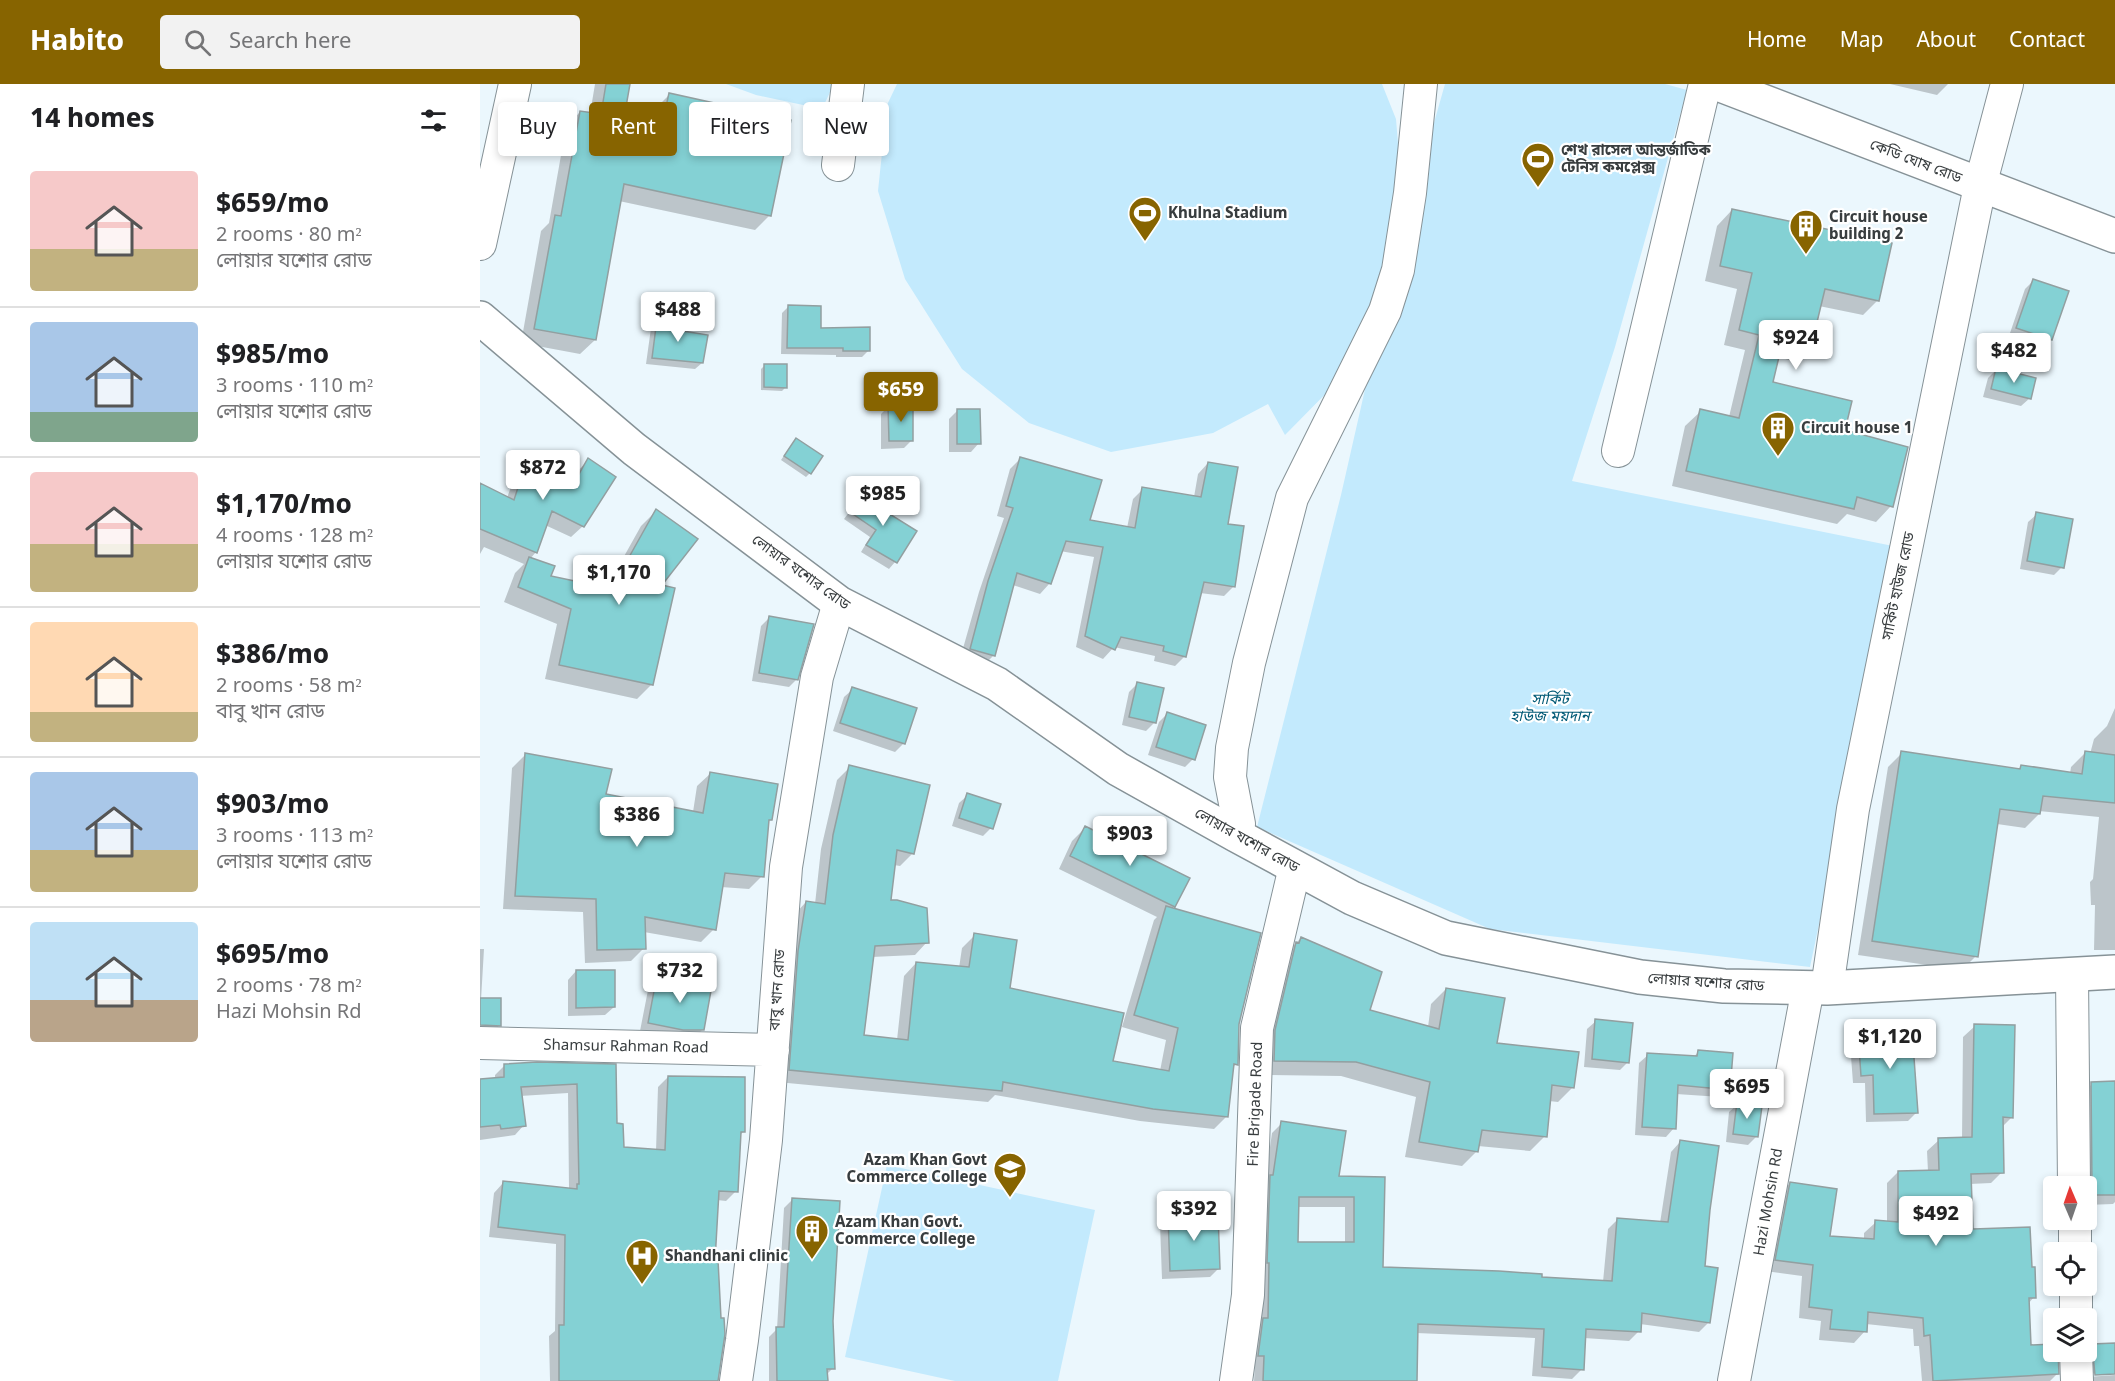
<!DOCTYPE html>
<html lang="en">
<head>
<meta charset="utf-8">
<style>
  body { margin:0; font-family:Georgia,"Noto Sans Bengali",serif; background:#f2f2f2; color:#202124; height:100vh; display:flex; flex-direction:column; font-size:22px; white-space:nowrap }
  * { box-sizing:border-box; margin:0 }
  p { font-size:20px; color:#757577 }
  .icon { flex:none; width:33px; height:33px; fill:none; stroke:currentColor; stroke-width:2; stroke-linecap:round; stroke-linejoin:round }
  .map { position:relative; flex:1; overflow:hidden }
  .side { display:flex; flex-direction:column; background:#fff; width:480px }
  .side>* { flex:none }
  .banner { position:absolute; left:18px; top:18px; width:570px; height:54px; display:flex; gap:12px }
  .needle { width:39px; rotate:358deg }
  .controls { position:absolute; left:1563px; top:1092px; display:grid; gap:12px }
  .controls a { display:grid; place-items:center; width:54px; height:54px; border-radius:6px; background:#fff; box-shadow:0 3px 9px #0003; font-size:30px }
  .price { position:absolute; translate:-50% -51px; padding:0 14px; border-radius:6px; background:#fff; color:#222; font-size:20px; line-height:39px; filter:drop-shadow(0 2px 3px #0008) }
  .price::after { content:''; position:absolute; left:50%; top:36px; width:18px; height:14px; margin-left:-9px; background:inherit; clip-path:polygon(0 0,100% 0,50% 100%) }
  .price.active { background:#876400; color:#fff }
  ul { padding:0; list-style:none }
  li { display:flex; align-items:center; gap:18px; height:150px; padding:0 30px }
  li+li { border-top:2px solid #e0e0e0 }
  li span { display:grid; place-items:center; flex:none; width:168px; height:120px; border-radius:6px; color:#555 }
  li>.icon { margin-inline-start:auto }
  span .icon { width:72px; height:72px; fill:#fffc; stroke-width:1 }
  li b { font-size:26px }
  h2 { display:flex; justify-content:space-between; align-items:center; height:72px; padding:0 30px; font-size:26px }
  .tag { padding:0 21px; border-radius:6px; background:#fff; box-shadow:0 3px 9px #0003; font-size:21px; line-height:54px }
  .tag.active { background:#876400; color:#fff }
  header { display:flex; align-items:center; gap:36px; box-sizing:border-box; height:84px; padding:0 30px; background:#876400; color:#fff }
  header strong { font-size:28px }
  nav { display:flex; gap:33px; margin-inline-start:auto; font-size:21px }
  .search { width:420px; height:54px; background:#f2f2f2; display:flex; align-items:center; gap:15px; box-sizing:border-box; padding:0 21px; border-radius:6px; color:#757577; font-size:22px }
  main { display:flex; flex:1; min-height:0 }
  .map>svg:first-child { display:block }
  .green { fill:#c3eafd }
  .shadow { fill:#0003; fill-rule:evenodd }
  .building { fill:#84d1d4; stroke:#929fa0; stroke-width:1.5; fill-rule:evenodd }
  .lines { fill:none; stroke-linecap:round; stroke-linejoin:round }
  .minor-casing { stroke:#869297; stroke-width:34 }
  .major-casing { stroke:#869297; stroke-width:36 }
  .minor { stroke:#fff; stroke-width:32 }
  .major { stroke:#fff; stroke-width:33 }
  .labels { text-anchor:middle; stroke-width:4.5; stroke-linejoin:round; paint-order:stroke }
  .poi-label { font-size:15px; font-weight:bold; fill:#383d3f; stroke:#fff; text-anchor:start }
  .street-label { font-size:15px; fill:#383d3f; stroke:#fff }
  .park-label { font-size:15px; font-style:italic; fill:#005975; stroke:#fff }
</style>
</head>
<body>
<header>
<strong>Habito</strong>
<div class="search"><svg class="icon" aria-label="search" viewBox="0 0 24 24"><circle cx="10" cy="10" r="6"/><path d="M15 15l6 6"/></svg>Search here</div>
<nav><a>Home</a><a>Map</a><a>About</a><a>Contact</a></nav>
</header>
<main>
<section class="side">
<h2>14 homes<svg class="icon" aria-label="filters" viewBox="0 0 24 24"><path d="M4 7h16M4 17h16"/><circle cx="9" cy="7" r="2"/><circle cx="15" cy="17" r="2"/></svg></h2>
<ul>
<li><span style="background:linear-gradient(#f6c9c9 65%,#c2b280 0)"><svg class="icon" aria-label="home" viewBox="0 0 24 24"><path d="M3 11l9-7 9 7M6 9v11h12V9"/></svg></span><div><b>$659/mo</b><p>2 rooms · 80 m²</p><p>লোয়ার যশোর রোড</p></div></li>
<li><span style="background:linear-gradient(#a9c7e8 75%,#7fa58c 0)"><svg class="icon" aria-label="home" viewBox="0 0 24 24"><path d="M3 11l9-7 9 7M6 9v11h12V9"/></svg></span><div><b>$985/mo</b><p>3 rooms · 110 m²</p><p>লোয়ার যশোর রোড</p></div></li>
<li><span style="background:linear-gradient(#f6c9c9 60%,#c2b280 0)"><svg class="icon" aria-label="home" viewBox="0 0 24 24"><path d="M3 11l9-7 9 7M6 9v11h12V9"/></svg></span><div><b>$1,170/mo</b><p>4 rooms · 128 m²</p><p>লোয়ার যশোর রোড</p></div></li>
<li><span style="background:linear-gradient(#ffd9b3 75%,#c2b280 0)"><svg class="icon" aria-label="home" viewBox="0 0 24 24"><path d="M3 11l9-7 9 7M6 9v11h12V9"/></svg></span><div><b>$386/mo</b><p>2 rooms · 58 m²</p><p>বাবু খান রোড</p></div></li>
<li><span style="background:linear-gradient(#a9c7e8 65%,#c2b280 0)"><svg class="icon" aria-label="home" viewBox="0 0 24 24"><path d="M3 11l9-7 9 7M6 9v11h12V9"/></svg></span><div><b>$903/mo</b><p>3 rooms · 113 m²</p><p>লোয়ার যশোর রোড</p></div></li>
<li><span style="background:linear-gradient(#bfe0f5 65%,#b9a48a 0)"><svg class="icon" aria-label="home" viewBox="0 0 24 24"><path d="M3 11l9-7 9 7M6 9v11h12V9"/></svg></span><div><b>$695/mo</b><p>2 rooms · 78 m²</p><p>Hazi Mohsin Rd</p></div></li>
</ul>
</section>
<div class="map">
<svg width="1635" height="1297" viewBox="0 0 1635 1297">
  <rect width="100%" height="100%" fill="#ebf7fd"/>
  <path class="green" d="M246,0h108l-12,25 -66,-14z
    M417,0h485l14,35 7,86 -11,66 53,-187h220l22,6 -72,257 -43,134 326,66 -88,420 -320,-38 -233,-102 84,-332 45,-198 -37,73 -64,65 -17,-31 -55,29 -102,19 -82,-29 -67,-54 -57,-90 -27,-88 9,-86z
    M407,1081l208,45 -37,171h-103l-110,-24z"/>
  <path class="shadow" d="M115,0h33l-6,36 30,5 3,-16 14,-14 101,120 -15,15 -136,-29 -24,139 -15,14 -59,-11 20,-112 8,-8 17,-96 14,-15 10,2z
    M1410,0h58l-11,11z
    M1252,126l146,90 -15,15 -44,-9 -10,40 -15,15 -17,-4 -6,27 73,47 47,75 -15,16 -29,-8 -10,10 -165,-38 13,-60 16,-15 28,6 16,-67 -21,-5 13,-56 -32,-8 12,-55z
    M1553,197l17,58 -8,8 -33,-11 16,-47z
    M309,222l30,23 50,21 -7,7h-26v-2l-55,-1 1,-41z
    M177,237l24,12 21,30 -7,6 -49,-5 5,-36z
    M285,281l21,22 -4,4 -21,-1v-21z
    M1516,286l34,28 -9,8 -38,-9 5,-19z
    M409,322l23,34 -8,8 -23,1v-35z
    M477,327l22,32 -8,9h-22v-33z
    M312,360l18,29 -4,4 -25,-17z
    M49,371l46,19 13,-14 -5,66 -12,11 -26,-12 -9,27 -6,7 20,18 45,10 12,-13 6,2 28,-50 15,-15 4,75 -8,98 -15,15 -92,-20 12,-55 -53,-22 11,-29 9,-9 -40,-17 -4,7v-69l27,13 11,-31z
    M540,375l68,62 39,7 6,-29 10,-10 51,8 4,-23 10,-11 19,62 7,61 -10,10 -24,-3 -15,63 -10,10 -21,-5 1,-5 -41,-9 -11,12 -27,-12 18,-90 -34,-6 -10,32 -10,11 -27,-9 -20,71 -10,10 -23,-7 19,-67 25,-74 -7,-2 13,-47z
    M386,406l12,18 37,23 -20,31 -6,7 -28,-17 9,-15 -26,-18z
    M1557,430l25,53 -8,8 -34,-6 8,-47z
    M289,534l28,61 -8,8 -37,-6 9,-55z
    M658,599l16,40 -8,8 -24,-6 7,-33z
    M373,605l51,54 -9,9 -62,-21 11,-34z
    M1635,624v242h-21l1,-45h-4l-1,-23 3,-3 6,-62 -60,-6v3l-14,14 -28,-4 -21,132 -14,14 -104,-15 30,-188 14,-14 116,17 3,-3 49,7 1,-7 14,-14 5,1 4,-15 13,-13z
    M687,630l26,45 -8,8 -37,-12 11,-33z
    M46,670l78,41 89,17 4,-26 14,-13 59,46 -3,4 -5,53 -13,13 -28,-2 -7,42 -13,13 -57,-10v16l-13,13 -46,2 -2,-51 -80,-3 9,-141z
    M370,683l62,87 -12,12 -6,-1 -5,37 38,40 -12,13 -43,2 -9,80 34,3 7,-64 12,-13 43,5 3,-20 13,-13 33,54 103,73 49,9 6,-31 -44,-13 32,-107 3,-3 -98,-48 13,-28 13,-13 103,51 -16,30 66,115 -2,40 -4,4 -5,48 -13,13 -74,-8 -145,-26 -7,7 -211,-20 17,-167 12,-13 9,2 6,-55 16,-69z
    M488,711l23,33 -8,8 -31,-10 7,-23z
    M821,854l68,74 59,15 3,-23 15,-15 49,55 78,43 -15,15 -9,-1 -4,35 -15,15 -52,-5 -1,5 -15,15 -57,-9 11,-60 -75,-21 -81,-1 26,-122z
    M0,865h4l-3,51 19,25 -8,7h-12z
    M96,887l38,36 -9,8 -37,1v-36z
    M177,892l45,54 -8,8h-20l-34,-7 9,-46z
    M1116,937l32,41 -8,8 -36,-3 3,-38z
    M1495,942l37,91 -11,11 1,44 -11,11 -21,1 2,46 62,67 -6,7 2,43 27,5v22l-7,7h-128l-3,-35h-5l-1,-17 -47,-5 -1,7 -11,12 -35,-3 2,-19 -22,-3 3,-42 -37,-5 14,-76 11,-12 38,55 36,2v-7l12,-11 11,1v-40l11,-11h30l-1,-21 12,-11 23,-1 1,-102z
    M1378,951l58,78 -8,8 -42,1 -1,-39h-12l-3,-40z
    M1218,968l31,37 -8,8 -45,-3 -2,34 -8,9 -31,-2 4,-72 9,-8 45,3z
    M25,981l110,1v59l7,23 34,3 2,-64 10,-10 75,55 -3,3 -4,56 -10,10 -9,-1 -3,62 3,119h-167l-1,-45 6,-5 1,-87 -67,-7 5,-44 9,-10 66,6 -1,-96 -48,3 4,29 -9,10 -35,5v-59l15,-2v-4z
    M1635,999v119l-2,2 -27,1 -4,-111 10,-10z
    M1258,1020l18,33 -8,8 -22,-3 3,-30z
    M802,1039l56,55h45l-2,91 222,13 5,-53 10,-10 42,4 11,-71 9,-10 23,126 6,54 -10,10 -59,-8 -1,7 -10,10 -45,-3 -2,31 -10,10 -40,-3 3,-38 -119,-5 -1,48h-161l1,-15h-6l16,-184 7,-49zM817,1123h48v36h-48z
    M312,1116l41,168 -7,7v6h-57v-44l8,-8 7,-121z
    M688,1132l50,53 -8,8 -48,2 -2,-55z
    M1635,1260v28l-28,2v3l28,-2v6h-28l-3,-27 9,-8z"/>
  <path class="building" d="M126,0h24l-6,34 38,7 7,-32 122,27 -20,96 -147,-32 -28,156 -62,-11 21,-114 6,1 19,-105 21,3z
    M1252,125l160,34 -13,58 -54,-12 -14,58 -28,-7 -10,42 79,19 -7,29 63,17 -15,60 -36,-10 -3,12 -168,-38 14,-62 39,9 20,-83 -20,-5 13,-57 -32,-7z
    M1553,195l36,12 -17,49 -36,-12z
    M308,221l33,1v22l49,-1v24h-27v-3h-56z
    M177,235l27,4 -1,8 25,4 -5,28 -51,-5z
    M284,280h23v24l-23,-1z
    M1516,284l40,10 -5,21 -40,-10z
    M433,320v37h-24l-1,-36z
    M477,325h23l1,35h-24z
    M316,354l27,18 -12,18 -27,-18z
    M49,369l50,21 9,-16 28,19 -32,50 -32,-16 -15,42 -57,-24v-46l34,17z
    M540,373l82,23 -12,40 45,8 7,-41 59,10 7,-35 30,5 -10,57 16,2 -9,61 -31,-5 -18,75 -23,-6 1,-5 -43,-9 -6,13 -30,-14 18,-89 -37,-6 -15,43 -34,-11 -22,83 -25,-7 18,-68 25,-73 -7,-2z
    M386,404l18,13 -4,7 37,23 -20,32 -31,-18 10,-15 -26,-18z
    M176,425l42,30 -36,46 13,3 -22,97 -94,-20 12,-56 -53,-22 11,-30 26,9 -4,10 52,11 4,-14 12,2z
    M1556,428l37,7 -9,49 -37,-7z
    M289,532l45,8 -16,56 -39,-7z
    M657,598l27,6 -8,35 -27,-6z
    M372,603l65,21 -12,36 -65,-21z
    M687,628l39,13 -11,35 -39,-13z
    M1421,667l119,18 1,-4 61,9 3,-23 30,4v48l-72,-7 -3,18 -40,-5 -22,148 -106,-16z
    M45,669l87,16 -6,25 97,19 7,-41 68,12 -6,36h-3l-5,57 -39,-4 -9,57 -71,-13 1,32 -49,1 -1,-51 -81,-3z
    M369,681l81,20 -16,69 -17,-4 -6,50h6l30,8 2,35 -54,3 -11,89 44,5 8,-78 53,5 5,-34 43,7 -7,48 114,25 -11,48 56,10 9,-43 -44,-13 32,-109 95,27 -22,91 -1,41 -4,-1 -6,53 -75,-8 -150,-27 -1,9 -213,-21 9,-119 8,-50 19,3 8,-69z
    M487,709l34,11 -8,25 -34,-11z
    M605,742l105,52 -15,29 -105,-51z
    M821,853l81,35 -12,38 69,19 7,-41 59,10 -8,45 82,9 -5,36 -22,-3 -5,52 -65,-7 -4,22 -59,-10 11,-60 -74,-20 -82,-1 1,-31 21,-88 3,1z
    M96,886h39v37l-39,1z
    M177,891l55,10 -8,45h-21l-35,-7z
    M0,914h21v28l-21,-1z
    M1115,935l38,4 -4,40 -37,-4z
    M1494,940l41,1 -2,93 -10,-1 1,56 -33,1 2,55 57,-2 2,40h3l1,31h-7l2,47 23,-1v8h4l1,22 -126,7 -3,-46 -6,1 -1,-18 -55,-6 -1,20 -37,-3 2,-19 -23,-3 4,-42 -38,-5 15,-78 47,7 -7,47 44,3 1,-19 23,2v-51l41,-1 -1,-32 34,-1z
    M1432,946l6,83 -44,1 -1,-39 -12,1 -3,-43z
    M1218,966l35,3 -3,37 -52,-5 -2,44 -34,-2 5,-74 50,3z
    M57,978l79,2 1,59 6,1 1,23 41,3 3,-74 77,1v55h-4l-3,60 -19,-1 -4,70 3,-1 3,58h3l1,16 -7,47h-159v-56h5l1,-90 -67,-8 5,-46 74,8v-5h2l-2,-100 -56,3 5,39 -25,3 -1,-4 -20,2v-48l24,-2v-13z
    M1635,997v114h-26l3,-9 -1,-104z
    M1257,1018l25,4 -4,31 -25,-3z
    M801,1037l65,10 -7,45 46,1 -2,90 116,4 43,3v3l70,4 5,-63 51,4 12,-82 39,6 -9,64 -5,56 13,2 -8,55 -68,-10 -1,19 -55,-3 -2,41 -42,-3 2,-38 -126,-5 -1,57h-154l1,-25h-6l5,-38h5l1,-55h-2l3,-88h3zM819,1113h55v45h-56z
    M312,1114l48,3 -7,120 2,48h-8l1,12h-51l-1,-54h8z
    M738,1129l2,56 -50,2 -2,-56z
    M1635,1259v31l-20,1 -3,-31z"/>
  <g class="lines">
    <defs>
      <path id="minor" d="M358,81l10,-81
        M0,160l35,-160
        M1138,367l87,-367
        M756,751l3,-11 -9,-47 2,-29 17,-85 43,-165 93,-187 13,-41 12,-77 11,-109
        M1592,891l2,211
        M1347,904l26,-179 127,-623 27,-102
        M0,959l293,7
        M1595,1136v32
        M1596,1202v32
        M1596,1268l1,29
        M256,1297l6,-41 24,-200 20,-273 31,-190 22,-74
        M756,1297l12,-86 9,-267 38,-161
        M1254,1297l74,-393"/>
      <path id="major" d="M1238,0l397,152
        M0,234l154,131 205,154 158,81 121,85 118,66 116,63 94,40 194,39 84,9 103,2 288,-16"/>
    </defs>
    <use href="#minor" class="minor-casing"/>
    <use href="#major" class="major-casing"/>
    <use href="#minor" class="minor"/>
    <use href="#major" class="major"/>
  </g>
  <defs>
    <symbol id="stadium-pin" viewBox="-11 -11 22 30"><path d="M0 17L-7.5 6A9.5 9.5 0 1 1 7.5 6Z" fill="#876400" stroke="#fff"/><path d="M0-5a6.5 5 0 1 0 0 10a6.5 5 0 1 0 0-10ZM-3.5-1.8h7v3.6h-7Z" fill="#fff"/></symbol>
    <symbol id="building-pin" viewBox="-11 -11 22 30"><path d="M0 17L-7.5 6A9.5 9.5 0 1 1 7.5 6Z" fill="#876400" stroke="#fff"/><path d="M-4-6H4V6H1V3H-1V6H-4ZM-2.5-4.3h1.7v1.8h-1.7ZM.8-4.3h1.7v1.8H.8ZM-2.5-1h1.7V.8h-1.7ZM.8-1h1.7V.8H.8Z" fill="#fff"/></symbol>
    <symbol id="university-pin" viewBox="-11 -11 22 30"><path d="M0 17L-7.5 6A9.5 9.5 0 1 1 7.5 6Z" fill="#876400" stroke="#fff"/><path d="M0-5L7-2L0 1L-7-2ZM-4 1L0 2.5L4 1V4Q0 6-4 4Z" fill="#fff"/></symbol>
    <symbol id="hospital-pin" viewBox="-11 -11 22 30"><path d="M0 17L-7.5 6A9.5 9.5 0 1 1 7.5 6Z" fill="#876400" stroke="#fff"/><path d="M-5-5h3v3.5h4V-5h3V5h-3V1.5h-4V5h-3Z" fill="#fff"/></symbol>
  </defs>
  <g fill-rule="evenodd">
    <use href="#stadium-pin" x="1039" y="56" width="38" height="52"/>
    <use href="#stadium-pin" x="646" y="110" width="38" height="52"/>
    <use href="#building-pin" x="1307" y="123" width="38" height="52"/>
    <use href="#building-pin" x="1279" y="325" width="38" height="52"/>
    <use href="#university-pin" x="511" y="1066" width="38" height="52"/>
    <use href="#building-pin" x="313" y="1128" width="38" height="52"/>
    <use href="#hospital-pin" x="143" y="1153" width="38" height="52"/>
  </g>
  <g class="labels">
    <g class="poi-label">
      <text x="1081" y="71">শেখ রাসেল আন্তর্জাতিক<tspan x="1081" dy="17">টেনিস কমপ্লেক্স</tspan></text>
      <text x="688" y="134">Khulna Stadium</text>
      <text x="1349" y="138">Circuit house<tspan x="1349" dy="17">building 2</tspan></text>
      <text x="1321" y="349">Circuit house 1</text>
      <text x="507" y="1081" text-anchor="end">Azam Khan Govt<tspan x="507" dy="17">Commerce College</tspan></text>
      <text x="355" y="1143">Azam Khan Govt.<tspan x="355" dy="17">Commerce College</tspan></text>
      <text x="185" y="1177">Shandhani clinic</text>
    </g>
    <g class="street-label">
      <text transform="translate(1436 77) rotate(21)" y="5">কেডি ঘোষ রোড</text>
      <text transform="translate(321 488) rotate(36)" y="5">লোয়ার যশোর রোড</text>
      <text transform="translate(1418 502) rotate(-78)" y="5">সার্কিট হাউজ রোড</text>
      <text transform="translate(767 756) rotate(29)" y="5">লোয়ার যশোর রোড</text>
      <text transform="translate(1226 898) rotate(4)" y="5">লোয়ার যশোর রোড</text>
      <text transform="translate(297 906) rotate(-86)" y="5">বাবু খান রোড</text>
      <text transform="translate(146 962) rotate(1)" y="5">Shamsur Rahman Road</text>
      <text transform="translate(775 1020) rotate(-88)" y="5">Fire Brigade Road</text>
      <text transform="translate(1288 1118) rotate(-80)" y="5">Hazi Mohsin Rd</text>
    </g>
    <g class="park-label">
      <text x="1070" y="620">সার্কিট<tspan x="1070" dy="17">হাউজ ময়দান</tspan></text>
    </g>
  </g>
</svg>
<div class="controls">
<a><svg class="needle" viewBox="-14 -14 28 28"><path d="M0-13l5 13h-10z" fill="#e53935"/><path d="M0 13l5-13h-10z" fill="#757577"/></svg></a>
<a><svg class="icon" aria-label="locate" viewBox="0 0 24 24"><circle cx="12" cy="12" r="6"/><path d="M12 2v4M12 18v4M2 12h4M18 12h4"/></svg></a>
<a><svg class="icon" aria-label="layers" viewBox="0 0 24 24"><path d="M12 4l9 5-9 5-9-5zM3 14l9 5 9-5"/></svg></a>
</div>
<b class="price" style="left:198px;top:259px">$488</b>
<b class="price" style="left:1316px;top:287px">$924</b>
<b class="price" style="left:1534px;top:300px">$482</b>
<b class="price active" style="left:421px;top:339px">$659</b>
<b class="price" style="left:63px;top:417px">$872</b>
<b class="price" style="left:403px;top:443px">$985</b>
<b class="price" style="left:139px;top:522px">$1,170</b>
<b class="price" style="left:157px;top:764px">$386</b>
<b class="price" style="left:650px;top:783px">$903</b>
<b class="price" style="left:200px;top:920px">$732</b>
<b class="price" style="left:1410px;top:986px">$1,120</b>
<b class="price" style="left:1267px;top:1036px">$695</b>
<b class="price" style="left:714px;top:1158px">$392</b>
<b class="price" style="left:1456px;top:1163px">$492</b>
<div class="banner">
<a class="tag">Buy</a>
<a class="tag active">Rent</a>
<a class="tag">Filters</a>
<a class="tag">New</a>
</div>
</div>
</main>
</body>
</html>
